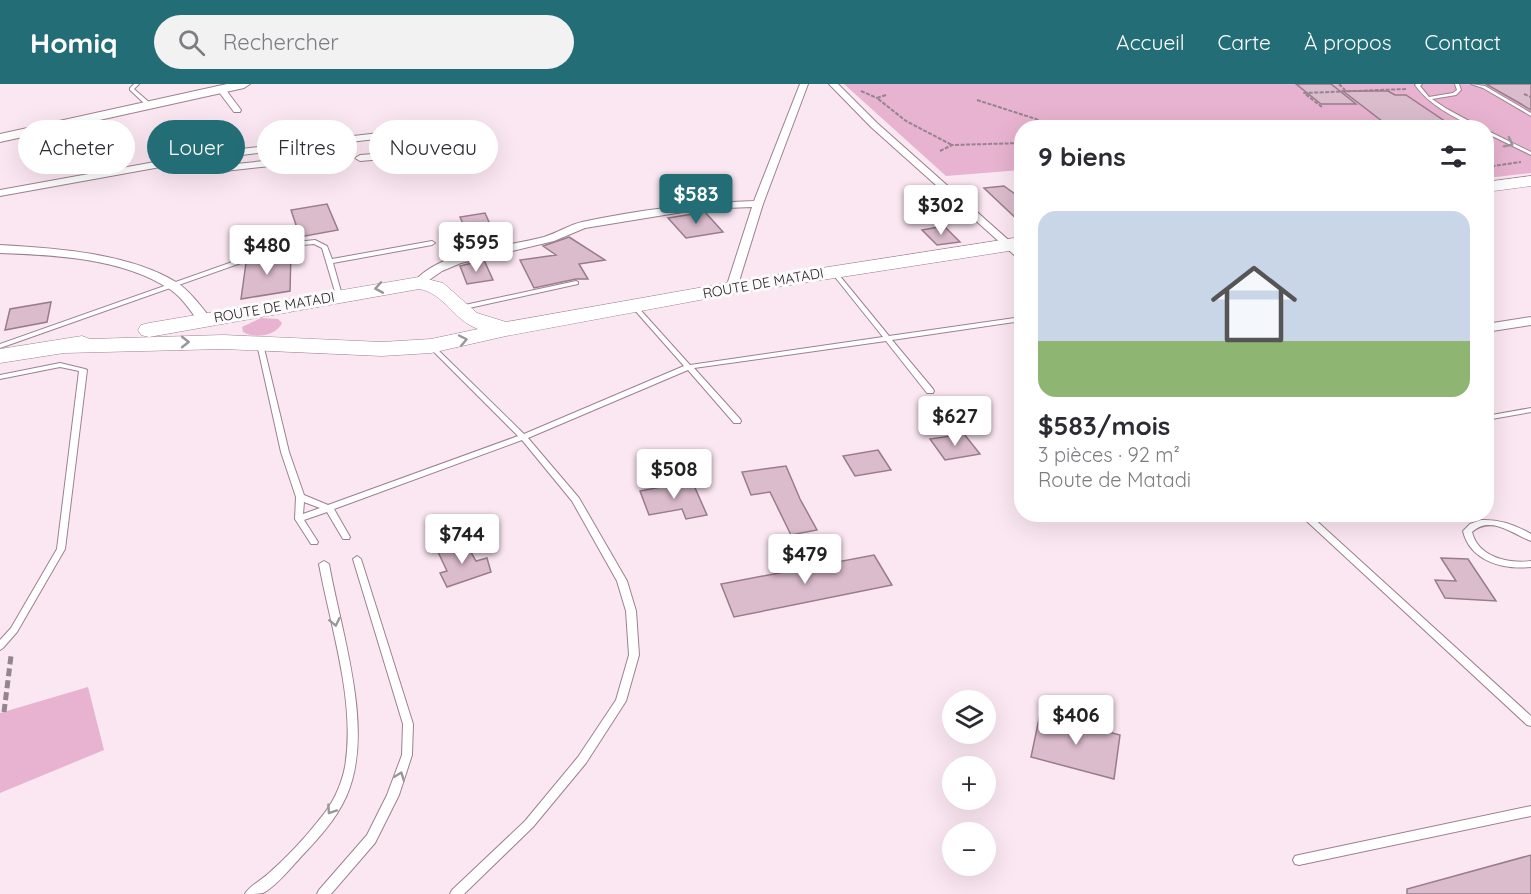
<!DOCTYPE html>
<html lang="fr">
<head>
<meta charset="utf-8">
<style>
  body { margin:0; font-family:Quicksand,sans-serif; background:#f2f2f3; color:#2b2b33; height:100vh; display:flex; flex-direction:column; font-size:22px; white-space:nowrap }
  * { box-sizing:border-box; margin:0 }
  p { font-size:20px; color:#7c7c81 }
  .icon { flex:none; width:33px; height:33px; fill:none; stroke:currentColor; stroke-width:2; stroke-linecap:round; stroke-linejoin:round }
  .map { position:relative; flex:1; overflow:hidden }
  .details { position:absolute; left:1014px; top:36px; width:480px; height:402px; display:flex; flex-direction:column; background:#fff; border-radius:24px; box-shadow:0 6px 24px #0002 }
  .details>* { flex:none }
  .banner { position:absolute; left:18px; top:36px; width:570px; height:54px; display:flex; gap:12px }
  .fabs { position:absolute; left:942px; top:606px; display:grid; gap:12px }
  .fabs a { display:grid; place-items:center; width:54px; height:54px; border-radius:50%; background:#fff; box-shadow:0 6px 24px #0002; font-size:30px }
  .price { position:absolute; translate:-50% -51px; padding:0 14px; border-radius:6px; background:#fff; color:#222; font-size:20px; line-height:39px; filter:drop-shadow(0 2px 3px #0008) }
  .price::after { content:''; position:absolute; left:50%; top:36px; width:18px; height:14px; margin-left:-9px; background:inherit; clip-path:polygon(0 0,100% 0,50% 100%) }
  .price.selected { background:#236d76; color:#fff }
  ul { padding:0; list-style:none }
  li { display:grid; align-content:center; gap:12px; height:318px; padding:0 24px }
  li span { display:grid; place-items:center; height:186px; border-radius:18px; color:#555 }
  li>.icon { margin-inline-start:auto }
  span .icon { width:108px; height:108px; fill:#fffc; stroke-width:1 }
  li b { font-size:26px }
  h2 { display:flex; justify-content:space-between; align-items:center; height:72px; padding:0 24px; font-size:26px }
  .tag { padding:0 21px; border-radius:27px; background:#fff; box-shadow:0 6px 24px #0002; font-size:21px; line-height:54px }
  .tag.selected { background:#236d76; color:#fff }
  header { display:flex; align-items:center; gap:36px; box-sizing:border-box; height:84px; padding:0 30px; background:#236d76; color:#fff }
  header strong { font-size:28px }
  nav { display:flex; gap:33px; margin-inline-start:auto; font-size:21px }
  .search { width:420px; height:54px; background:#f2f2f3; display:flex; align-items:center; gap:15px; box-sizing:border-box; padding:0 21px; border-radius:33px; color:#7c7c81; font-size:22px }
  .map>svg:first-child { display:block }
  .green { fill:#e8b3d0 }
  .building { fill:#dbbccc; stroke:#997c8c; stroke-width:1.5 }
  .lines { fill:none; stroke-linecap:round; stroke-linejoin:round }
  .lane-casing { stroke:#9d8090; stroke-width:2 }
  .street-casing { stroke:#9d8090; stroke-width:2 }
  .secondary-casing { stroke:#9d8090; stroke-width:2 }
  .primary-casing { stroke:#9d8090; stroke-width:1 }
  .path-far1 { stroke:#94848d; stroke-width:2; stroke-dasharray:4 1.5; stroke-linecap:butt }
  .path { stroke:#94848d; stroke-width:5; stroke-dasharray:8 4; stroke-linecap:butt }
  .lane { fill:#fff; fill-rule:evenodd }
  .street { fill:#fff; fill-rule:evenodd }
  .secondary { fill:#fff; fill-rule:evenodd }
  .primary { fill:#fff; fill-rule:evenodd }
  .oneway { stroke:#9b9699 }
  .labels { text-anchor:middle; stroke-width:6; stroke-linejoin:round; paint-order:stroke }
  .far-street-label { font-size:14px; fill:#20151c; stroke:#fbfbfb }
</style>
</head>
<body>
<header>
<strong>Homiq</strong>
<div class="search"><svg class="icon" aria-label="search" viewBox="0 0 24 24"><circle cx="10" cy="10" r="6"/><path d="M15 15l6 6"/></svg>Rechercher</div>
<nav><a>Accueil</a><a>Carte</a><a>À propos</a><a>Contact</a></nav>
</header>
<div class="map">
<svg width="1531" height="810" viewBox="0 0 1531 810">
  <rect width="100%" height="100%" fill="#fbe7f2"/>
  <path class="green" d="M844,0h687v89l-44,5 -1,-50h-464l-1,42 -75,6z
    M261,234l17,1 4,4c-6,13 -27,16 -39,9l-1,-5z
    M88,603l16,63 -104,43v-80z"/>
  <path class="building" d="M1296,0h35l25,20h-35z
    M1486,0h45v26l-10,-6z
    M1343,7h45l7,4h11l49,33h-64z
    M1004,102l18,13v25l-38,-36z
    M327,120l11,26 -38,7 -9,-27z
    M705,128l18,20 -37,6 -18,-20z
    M485,129l8,18 -25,4 -8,-18z
    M944,142l16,16 -23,3 -15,-15z
    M569,153l36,23 -26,4 9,15h-12l-42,9 -14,-28 36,-5 -13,-9z
    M474,155l4,9 -23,7 -5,-12z
    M291,168l-1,39 -49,8 5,-36 25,-8z
    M484,176l9,20 -26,4 -7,-18z
    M51,218l-4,20 -42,8 5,-21z
    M964,350l16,20 -35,6 -15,-21z
    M878,366l13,20 -36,6 -12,-20z
    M786,382l14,33 17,31 -26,5 -21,-43 -19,3 -9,-23z
    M692,397l15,34 -21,4 -4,-10 -33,6 -9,-24z
    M466,459l10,18 11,-3 4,14 -44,15 -7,-14 7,-2 -9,-19z
    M874,471l18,30 -158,32 -13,-33z
    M1441,474l27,1 28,42 -51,-3 -10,-18 21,1z
    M1040,630l80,21 -6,44 -83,-22z
    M1531,771v39h-124v-5z"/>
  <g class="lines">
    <defs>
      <path id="lane" d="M134,0h5l-5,5 16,14v2h-4l-16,-15v-2z
        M1416,0h6l-2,2 9,11 24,-4 4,-3 -2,-6h4l2,6 -5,5 -24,4 15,10 35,19h-7c-22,-12 -45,-22 -60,-43z
        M1471,0l14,2 46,27v3l-48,-28z
        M1486,46l45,22v3l-45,-22z
        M315,156l12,6 5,13 100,-18 3,2 -3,2 -99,18 9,32 -3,2 -3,-2 -14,-47 -8,-4 -25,2 -289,102v-4l286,-101z
        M833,185l2,1 54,66 133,-19v4l-130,19 41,49 1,2 -1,2h-6l-41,-52 -192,27 46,51 1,2 -1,2h-6l-46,-53 -160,68 51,60 48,83 9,30 3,44 -13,46 -40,62 -53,64 -69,67h-14l2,-4 73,-69 53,-64 38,-57 13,-45 -3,-44 -9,-30 -45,-80 -50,-61 -188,69 16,28 -1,2h-6l-16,-27 -23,8 14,22 -1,2h-6l-16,-25 1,-22 -15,-45 -24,-108 3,-2 3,2 26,108 15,43 24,10 190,-69 -89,-89v-2h4l91,89 160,-68 -52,-59v-2h4l54,60 193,-28 -52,-65v-2zM304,418l16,6 -17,6z
        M576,197l2,1v2l-118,26 -3,-2 3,-2z
        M60,279l25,6 2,1 -22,179 -48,83 -14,16 -3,2v-10l11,-12 46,-79 22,-178 -19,-4 -60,12v-4z
        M1531,324v4l-45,8v-4z
        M1299,430h10l222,202v10l-4,-1z
        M1481,436c18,-1 35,5 50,14v7c-19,-7 -40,-26 -59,-9 6,25 36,32 59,29v6c-28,3 -61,-6 -68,-36l7,-7z
        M357,472l4,3 52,165 -1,31 -13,40 -24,48 -44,51h-14l2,-4 48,-55 20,-40 15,-40 1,-31 -50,-165z
        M324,477l5,3c12,69 47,167 17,233 -11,24 -29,43 -47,62 -9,10 -24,28 -36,34 -5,1 -13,1 -18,1 4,-8 17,-14 24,-21 18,-16 35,-34 50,-53 13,-15 22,-33 26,-53 11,-65 -14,-138 -26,-203z
        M1531,722v10l-232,49 -4,-1 -2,-4 2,-4 4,-1z"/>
      <path id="street" d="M800,0h8l-45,120 -27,87h-8l-2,-3 26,-81 -51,2 -116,19 -31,13 -93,22 -19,8 -23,16 -6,-4c28,-34 91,-35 131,-46 13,-4 25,-12 38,-15 56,-12 114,-19 172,-21z
        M829,0h9l39,39 145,129v10l-151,-135z
        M217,2h6l18,24 -1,2h-6l-18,-24z
        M431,43l3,1v4l-235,28 -199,36v-6l199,-36z
        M440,65l3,1v4l-83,7 -5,-3 5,-3z
        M304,73l5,3 -2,2 -91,10 -5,-3 5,-3z
        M0,161c55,3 128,8 176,37 13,8 25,24 35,37l-7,4 -5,-1c-9,-12 -18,-26 -31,-34 -47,-30 -114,-33 -168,-35z
        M1531,233v8l-45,7v-8z"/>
      <path id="secondary" d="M227,0h23l-6,4 -244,54v-8z"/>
      <path id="primary" d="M1531,92v10l-45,6v-10z
        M1022,153v12l-290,45 -226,42 -75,17 -49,3 -159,-7 -159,4 -64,10v-14l82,-13 8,3 133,-4 159,7 49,-3 47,-10c-25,-9 -34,-36 -59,-40l-270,48 -8,-2 -3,-5 3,-5 8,-2 270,-46 24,6 34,30 29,9 226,-40z"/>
    </defs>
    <use href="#lane" class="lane-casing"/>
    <use href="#street" class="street-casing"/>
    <use href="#secondary" class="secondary-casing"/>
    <use href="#primary" class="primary-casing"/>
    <path class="path-far1" d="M1339,0l6,6
      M861,7l16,7
      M1524,10l7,3
      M886,11l-9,3 29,23 46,24
      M977,16l59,19 8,4v5
      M1322,23l-18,-14 102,-4
      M940,67l12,-6 70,-2
      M1486,83l35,-5"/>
    <path class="path" d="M4,628l7,-56"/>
    <use href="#lane" class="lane"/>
    <use href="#street" class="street"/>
    <use href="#secondary" class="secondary"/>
    <use href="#primary" class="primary"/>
  </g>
  <defs><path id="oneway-chevron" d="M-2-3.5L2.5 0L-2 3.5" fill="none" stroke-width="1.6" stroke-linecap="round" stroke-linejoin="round" transform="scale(1.5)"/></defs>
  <g class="oneway">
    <use href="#oneway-chevron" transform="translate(1509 59) rotate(28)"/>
    <use href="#oneway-chevron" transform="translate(379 204) rotate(170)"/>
    <use href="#oneway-chevron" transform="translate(463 256) rotate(-12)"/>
    <use href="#oneway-chevron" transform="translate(185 258)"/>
    <use href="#oneway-chevron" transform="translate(335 538) rotate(78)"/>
    <use href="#oneway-chevron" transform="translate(400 692) rotate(-70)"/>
    <use href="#oneway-chevron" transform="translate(331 726) rotate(124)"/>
  </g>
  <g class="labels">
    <g class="far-street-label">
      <text transform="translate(763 199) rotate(-10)" y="5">ROUTE DE MATADI</text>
      <text transform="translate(274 223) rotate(-10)" y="5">ROUTE DE MATADI</text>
    </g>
  </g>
</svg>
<div class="fabs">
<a><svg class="icon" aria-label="layers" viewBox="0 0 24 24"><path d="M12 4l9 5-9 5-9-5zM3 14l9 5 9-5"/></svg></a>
<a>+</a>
<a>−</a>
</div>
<b class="price selected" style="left:696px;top:141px">$583</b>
<b class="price" style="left:941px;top:152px">$302</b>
<b class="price" style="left:476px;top:189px">$595</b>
<b class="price" style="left:267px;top:192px">$480</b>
<b class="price" style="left:955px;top:363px">$627</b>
<b class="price" style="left:674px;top:416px">$508</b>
<b class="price" style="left:462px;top:481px">$744</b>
<b class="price" style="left:805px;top:501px">$479</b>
<b class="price" style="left:1076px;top:662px">$406</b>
<div class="banner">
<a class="tag">Acheter</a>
<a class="tag selected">Louer</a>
<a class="tag">Filtres</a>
<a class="tag">Nouveau</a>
</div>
<section class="details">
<h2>9 biens<svg class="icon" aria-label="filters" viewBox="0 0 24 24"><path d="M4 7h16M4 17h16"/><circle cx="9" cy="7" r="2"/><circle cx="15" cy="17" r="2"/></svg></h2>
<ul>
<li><span style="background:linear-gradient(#c9d6e8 70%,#8fb573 0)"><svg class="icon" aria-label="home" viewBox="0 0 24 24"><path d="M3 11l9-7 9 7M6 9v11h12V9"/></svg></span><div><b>$583/mois</b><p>3 pièces · 92 m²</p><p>Route de Matadi</p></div></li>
</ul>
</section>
</div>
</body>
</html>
